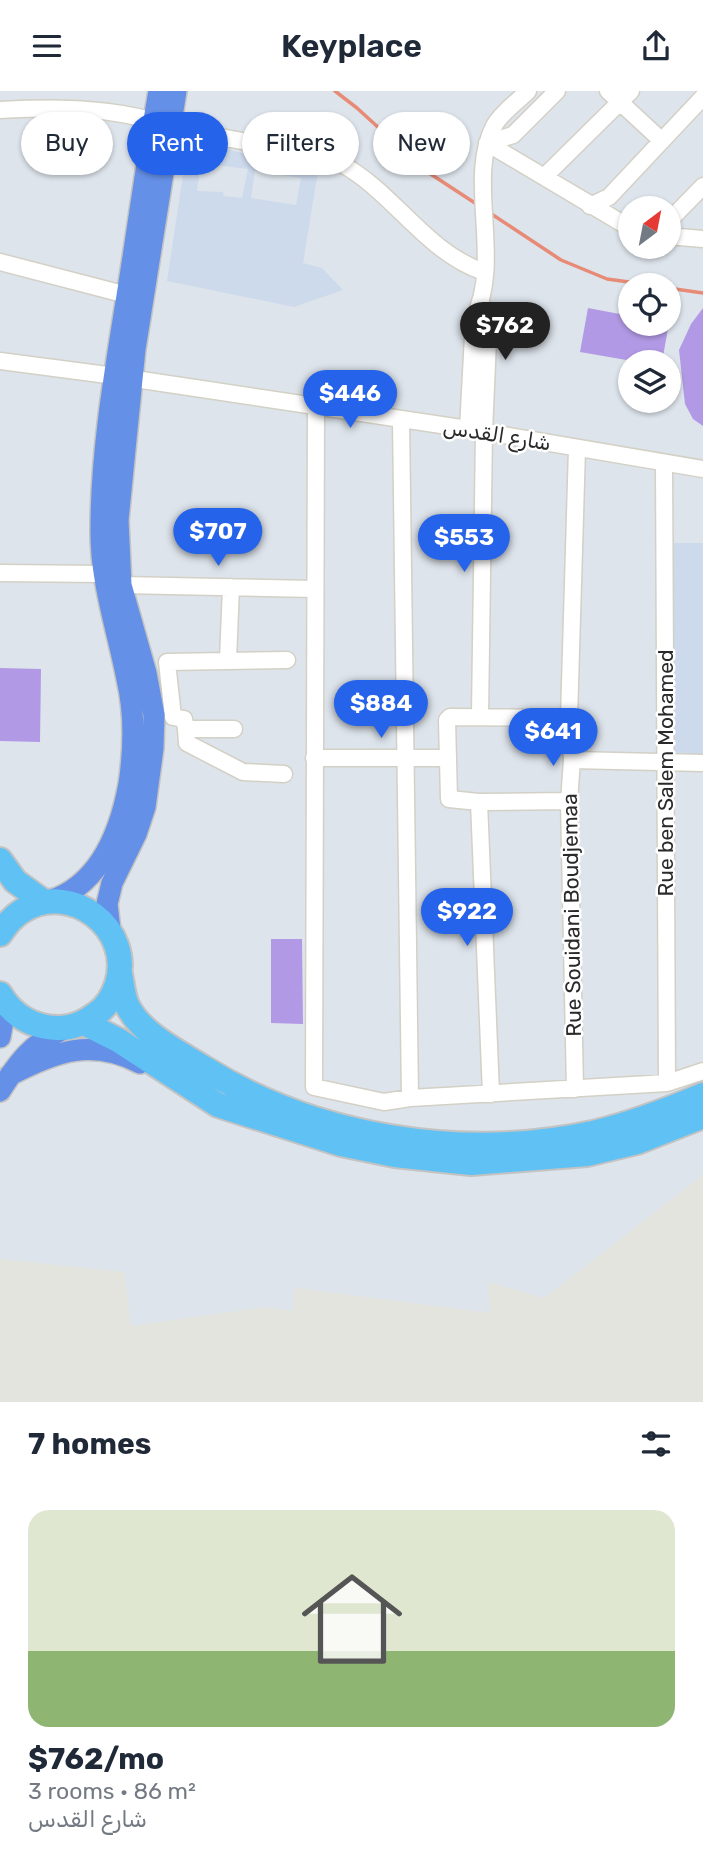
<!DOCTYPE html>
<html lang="en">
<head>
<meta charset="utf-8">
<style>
  body { margin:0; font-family:Rubik,"Noto Sans Arabic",sans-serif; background:#f2f2f3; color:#1f2937; height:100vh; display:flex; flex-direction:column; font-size:26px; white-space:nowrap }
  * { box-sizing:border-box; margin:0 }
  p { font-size:23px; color:#747a83 }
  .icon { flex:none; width:38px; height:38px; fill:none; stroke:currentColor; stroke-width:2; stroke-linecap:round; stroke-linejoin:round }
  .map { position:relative; height:1311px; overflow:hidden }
  .sheet { display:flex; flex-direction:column; background:#fff; flex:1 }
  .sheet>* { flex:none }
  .guide { position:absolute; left:21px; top:21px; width:662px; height:63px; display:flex; gap:14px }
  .needle { width:46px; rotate:32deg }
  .fabs { position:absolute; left:618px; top:105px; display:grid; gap:14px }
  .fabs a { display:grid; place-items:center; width:63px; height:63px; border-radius:50%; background:#fff; box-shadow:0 2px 5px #0004; font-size:35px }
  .price { position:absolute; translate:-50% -60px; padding:0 16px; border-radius:24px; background:#2563eb; color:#fff; font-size:23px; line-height:46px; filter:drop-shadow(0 2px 4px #0008) }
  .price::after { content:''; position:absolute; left:50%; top:42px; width:21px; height:16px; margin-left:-10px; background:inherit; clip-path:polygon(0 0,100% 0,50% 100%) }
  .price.on { background:#222; color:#fff }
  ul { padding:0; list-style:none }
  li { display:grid; align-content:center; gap:14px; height:371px; padding:0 28px }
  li+li { border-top:2px solid #e0e1e3 }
  li span { display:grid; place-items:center; height:217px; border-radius:21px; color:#555 }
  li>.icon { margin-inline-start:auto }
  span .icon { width:126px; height:126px; fill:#fffc; stroke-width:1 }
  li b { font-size:30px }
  h2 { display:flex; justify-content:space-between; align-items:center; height:84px; padding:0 28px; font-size:30px }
  .chip { padding:0 24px; border-radius:32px; background:#fff; box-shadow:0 2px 5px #0004; font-size:24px; line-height:63px }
  .chip.on { background:#2563eb; color:#fff }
  header { display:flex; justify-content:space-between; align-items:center; height:91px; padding:0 28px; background:#fff; font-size:32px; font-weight:600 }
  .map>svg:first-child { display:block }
  .industrial { fill:#e3e4dd }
  .education { fill:#cddaec; fill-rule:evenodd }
  .pitch { fill:#b299e5 }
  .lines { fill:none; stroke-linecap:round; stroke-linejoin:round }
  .stream { stroke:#e78a76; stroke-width:3.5 }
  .minor-casing { stroke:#d3d0c5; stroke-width:19 }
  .major-casing { stroke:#c3c3c3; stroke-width:24 }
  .highway-casing { stroke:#c3c3c3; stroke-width:28 }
  .minor { stroke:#fff; stroke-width:16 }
  .major { stroke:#6590e8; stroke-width:21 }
  .highway { stroke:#5fc1f4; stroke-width:24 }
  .labels { text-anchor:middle; stroke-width:5; stroke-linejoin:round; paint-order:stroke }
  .street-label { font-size:21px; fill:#2a2a2a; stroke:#fff }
</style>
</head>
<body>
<header><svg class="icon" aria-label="menu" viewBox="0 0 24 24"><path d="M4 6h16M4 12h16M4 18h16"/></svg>Keyplace<svg class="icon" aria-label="share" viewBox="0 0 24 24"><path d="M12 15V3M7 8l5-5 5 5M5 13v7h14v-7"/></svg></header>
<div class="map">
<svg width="703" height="1311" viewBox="0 0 703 1311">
  <rect width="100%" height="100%" fill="#dde4eb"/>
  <path class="industrial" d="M703,1084v227h-703v-143l124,13 7,54 135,-19 27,4 2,-23 195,25 -2,-31 56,16z"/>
  <path class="education" d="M205,53l113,27 -15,92 19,5 21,22 -49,17 -127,-26 19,-126zM201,70l7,1v2l40,5 -6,29 -18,-2 -1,-4 -26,-1zM255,80l46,7 -5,27 -45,-7z
    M673,452h30v212h-31z"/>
  <path class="pitch" d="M588,217l42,8v8l39,-1 -7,39h-24l-58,-10z
    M703,217v118l-10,-7 -8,-15 -6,-54 12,-26z
    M0,577l41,1 -1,73 -40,-1z
    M271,848h31l1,85 -32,-1z"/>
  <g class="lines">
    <path class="stream" d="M335,0l22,17 69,63 52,34
      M490,122l71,47 46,19 44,6
      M668,197l35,5"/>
    <defs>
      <path id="minor" d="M608,0l54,50
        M0,19c41,-2 82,-3 122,4 37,6 73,19 109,25 36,7 77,8 109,24 54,29 85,89 144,109
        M487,52l143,85
        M487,52l26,-8 44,-44
        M544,86l87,-86
        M590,115l19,-9 94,-100
        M668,131l35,-36
        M668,145l35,3
        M0,171l127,33
        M0,270l115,15 353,53 235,40
        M316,315l-2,681 70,15 26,-4 257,-15 36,-12
        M401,328l9,679
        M468,338l6,-111c29,-59 -8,-138 20,-192 7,-13 23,-24 34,-35
        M664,372l3,620
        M0,482l104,1
        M121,494l193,4
        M228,569l3,-73
        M480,625l4,-284 5,-114 -8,-15
        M569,627l-119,-1 -3,3 2,79 30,3 90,-1
        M186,638l1,14 56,29 41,2
        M234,638h-48l-2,-10 -11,-2 -6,-55 120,-2
        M314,667h133
        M572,669l131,3
        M479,711l12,292
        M575,998l-6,-288 3,-41 -3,-42 8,-270"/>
      <path id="major" d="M50,810c49,-16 70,-68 79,-117 5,-34 6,-71 -2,-105 -10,-51 -27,-99 -26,-151 0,-76 14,-157 26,-232 11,-69 20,-137 32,-205
        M110,839l-3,-26 5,-21 24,-49 9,-27 8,-59 1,-33 -8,-42 -25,-88 -3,-65 17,-171 41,-258
        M0,946l6,-32
        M10,984c46,-24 82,-37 130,-12
        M0,1000c19,-30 31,-46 63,-62"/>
      <path id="highway" d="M0,769l15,21 29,21
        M0,843c6,-9 12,-17 22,-23 49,-31 112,18 95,73 -4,12 -10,23 -21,30 -12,9 -24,15 -39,14 -25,-1 -44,-12 -57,-34
        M120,883c2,10 3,22 7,31 14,29 50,46 77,63 112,70 259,93 389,65 37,-9 75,-23 110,-38
        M84,932l34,17 100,65 123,39 54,11 76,8 116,-9 50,-12 66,-26"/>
    </defs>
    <use href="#minor" class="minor-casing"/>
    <use href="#major" class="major-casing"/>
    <use href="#highway" class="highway-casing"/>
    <use href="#minor" class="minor"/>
    <use href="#major" class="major"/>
    <use href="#highway" class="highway"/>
  </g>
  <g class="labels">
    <g class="street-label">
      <text transform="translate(497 344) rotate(9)" y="7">شارع القدس</text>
      <text transform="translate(666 682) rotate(-90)" y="7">Rue ben Salem Mohamed</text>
      <text transform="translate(572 824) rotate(-91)" y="7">Rue Souidani Boudjemaa</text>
    </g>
  </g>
</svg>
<div class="fabs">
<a><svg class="needle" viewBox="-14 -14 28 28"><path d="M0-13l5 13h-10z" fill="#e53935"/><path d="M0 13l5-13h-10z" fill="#747a83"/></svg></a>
<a><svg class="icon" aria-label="locate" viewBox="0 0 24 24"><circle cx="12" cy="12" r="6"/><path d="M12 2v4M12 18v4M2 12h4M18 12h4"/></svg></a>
<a><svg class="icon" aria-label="layers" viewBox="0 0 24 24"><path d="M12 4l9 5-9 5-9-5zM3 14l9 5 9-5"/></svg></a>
</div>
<b class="price on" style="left:505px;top:271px">$762</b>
<b class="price" style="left:350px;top:339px">$446</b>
<b class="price" style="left:218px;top:477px">$707</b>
<b class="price" style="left:464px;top:483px">$553</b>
<b class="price" style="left:381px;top:649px">$884</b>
<b class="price" style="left:553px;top:677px">$641</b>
<b class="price" style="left:467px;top:857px">$922</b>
<div class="guide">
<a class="chip">Buy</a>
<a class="chip on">Rent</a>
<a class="chip">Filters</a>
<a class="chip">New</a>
</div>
</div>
<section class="sheet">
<h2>7 homes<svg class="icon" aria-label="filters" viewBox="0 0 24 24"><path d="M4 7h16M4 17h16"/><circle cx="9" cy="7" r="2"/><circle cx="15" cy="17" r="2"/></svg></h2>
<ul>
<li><span style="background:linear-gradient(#dfe7d0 65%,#8fb573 0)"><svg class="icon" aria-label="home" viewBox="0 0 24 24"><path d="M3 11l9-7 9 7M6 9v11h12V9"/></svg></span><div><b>$762/mo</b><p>3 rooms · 86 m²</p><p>شارع القدس</p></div></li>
</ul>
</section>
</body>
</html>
